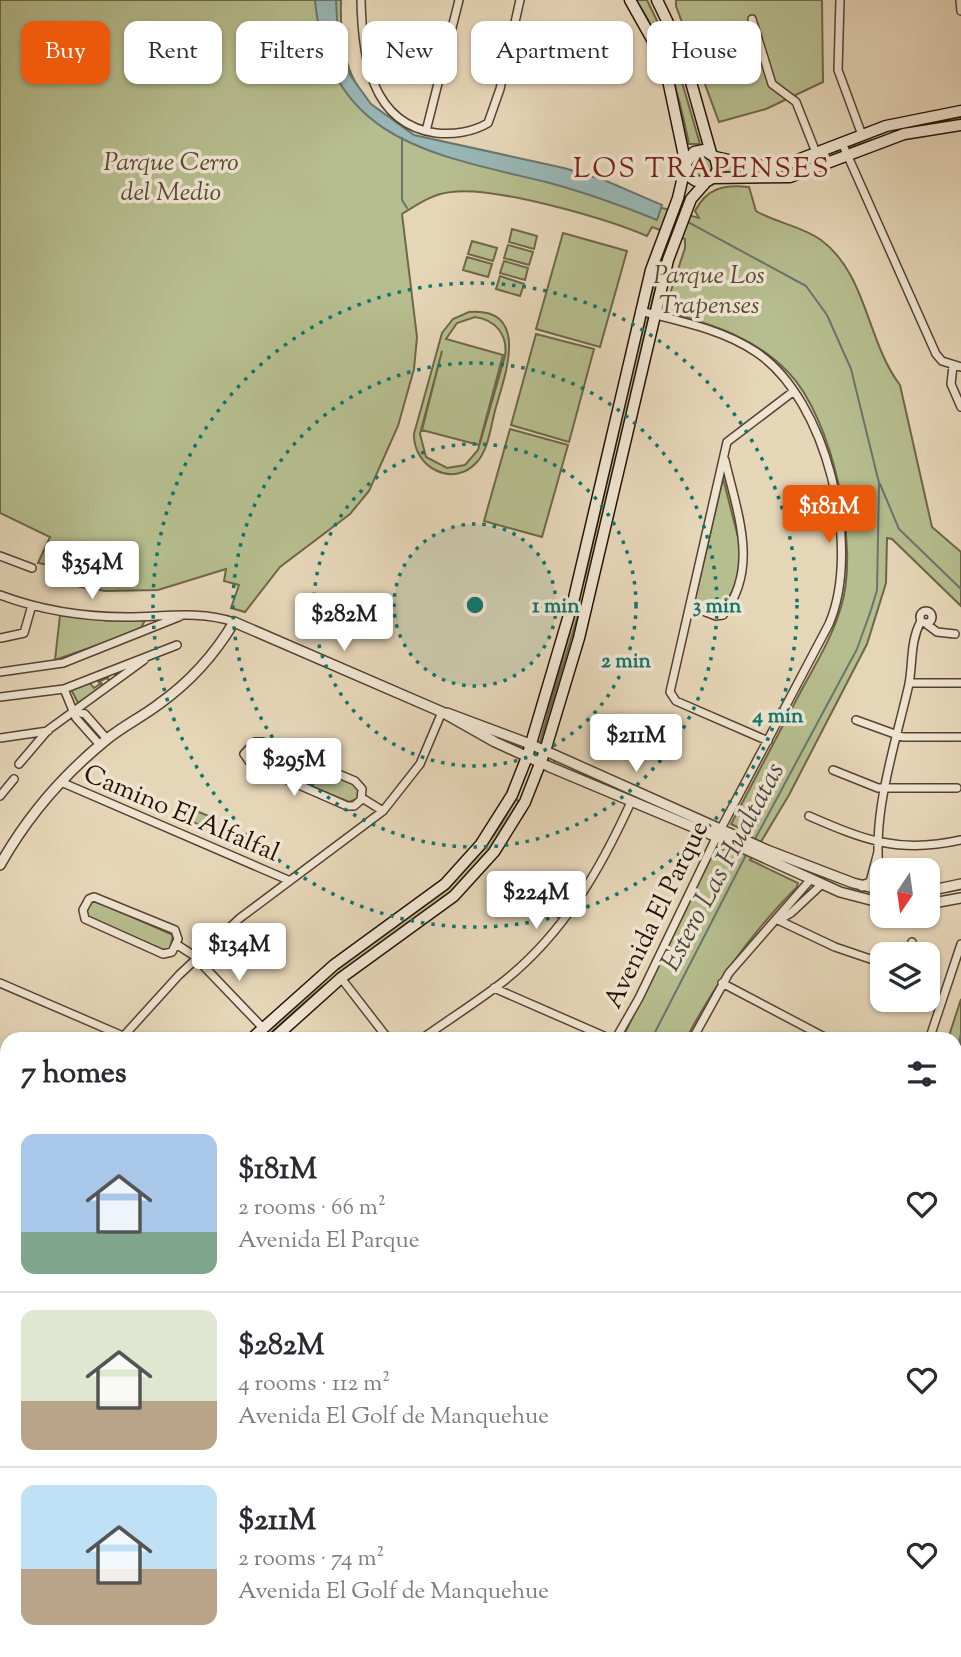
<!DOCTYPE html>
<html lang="en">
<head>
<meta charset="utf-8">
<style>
  body { margin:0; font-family:"Sorts Mill Goudy",serif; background:#f2f2f3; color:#2b2b33; height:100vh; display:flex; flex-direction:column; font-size:26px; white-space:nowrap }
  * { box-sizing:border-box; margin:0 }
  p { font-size:23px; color:#7c7c81 }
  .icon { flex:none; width:38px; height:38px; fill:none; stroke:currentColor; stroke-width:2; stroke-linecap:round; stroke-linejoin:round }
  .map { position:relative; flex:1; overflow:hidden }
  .sheet { position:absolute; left:0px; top:1032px; width:962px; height:625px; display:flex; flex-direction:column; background:#fff; border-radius:21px 21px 0 0; box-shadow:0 2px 5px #0004 }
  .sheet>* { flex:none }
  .hud { position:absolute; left:21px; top:21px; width:920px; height:63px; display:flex; gap:14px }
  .needle { width:46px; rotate:193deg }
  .buttons { position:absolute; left:870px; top:858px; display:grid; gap:14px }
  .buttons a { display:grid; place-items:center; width:70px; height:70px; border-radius:14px; background:#fff; box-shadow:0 2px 5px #0004; font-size:35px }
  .price { position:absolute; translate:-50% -60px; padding:0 16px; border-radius:7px; background:#fff; color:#222; font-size:23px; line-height:46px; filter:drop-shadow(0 2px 4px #0008) }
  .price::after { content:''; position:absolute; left:50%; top:42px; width:21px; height:16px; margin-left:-10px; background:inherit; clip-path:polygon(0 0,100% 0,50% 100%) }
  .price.on { background:#ea580c; color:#fff }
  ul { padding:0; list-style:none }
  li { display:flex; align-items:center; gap:21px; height:175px; padding:0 21px }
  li+li { border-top:2px solid #e1e1e2 }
  li span { display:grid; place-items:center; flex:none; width:196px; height:140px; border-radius:14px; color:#555 }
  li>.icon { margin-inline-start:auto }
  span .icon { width:84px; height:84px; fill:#fffc; stroke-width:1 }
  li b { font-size:30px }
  h2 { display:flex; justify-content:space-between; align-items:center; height:84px; padding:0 21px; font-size:30px }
  .chip { padding:0 24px; border-radius:14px; background:#fff; box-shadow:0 2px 5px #0004; font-size:24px; line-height:63px }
  .chip.on { background:#ea580c; color:#fff }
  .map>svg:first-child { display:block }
  .green { fill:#b6bd8e; stroke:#6e6748; stroke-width:2; fill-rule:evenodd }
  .water { fill:#98b7b6; stroke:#6a756e; stroke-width:2 }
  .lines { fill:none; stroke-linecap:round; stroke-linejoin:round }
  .stream { stroke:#6a756e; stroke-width:2 }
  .minor-casing { stroke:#564230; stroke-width:10 }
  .tertiary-casing { stroke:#564230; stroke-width:12 }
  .secondary-casing { stroke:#261103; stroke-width:13 }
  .minor { stroke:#efe4d1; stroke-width:7 }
  .tertiary { stroke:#efe4d1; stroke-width:9 }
  .secondary { stroke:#efe4d1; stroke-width:10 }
  .ring { fill:none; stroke:#0f766e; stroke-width:3.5; stroke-dasharray:3.5 7 }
  .labels { text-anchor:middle; stroke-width:7; stroke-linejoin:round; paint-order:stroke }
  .park-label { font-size:26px; font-style:italic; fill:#584d34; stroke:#efe4d1 }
  .street-label { font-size:26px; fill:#261103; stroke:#efe4d1 }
  .neighbourhood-label { font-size:28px; letter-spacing:2px; fill:#7a1f14; stroke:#efe4d1 }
  .water-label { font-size:28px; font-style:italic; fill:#4e4b42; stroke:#efe4d1 }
  .centre { fill:#0f766e; stroke:#efe4d1; stroke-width:3.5 }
  .ring-label { font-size:21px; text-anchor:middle; font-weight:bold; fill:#0f766e; stroke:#efe4d1; stroke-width:7; stroke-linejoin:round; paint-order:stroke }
</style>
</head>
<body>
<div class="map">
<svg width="961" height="1657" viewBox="0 0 961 1657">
  <rect width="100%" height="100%" fill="#e6d6b8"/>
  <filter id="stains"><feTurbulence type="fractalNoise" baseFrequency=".00286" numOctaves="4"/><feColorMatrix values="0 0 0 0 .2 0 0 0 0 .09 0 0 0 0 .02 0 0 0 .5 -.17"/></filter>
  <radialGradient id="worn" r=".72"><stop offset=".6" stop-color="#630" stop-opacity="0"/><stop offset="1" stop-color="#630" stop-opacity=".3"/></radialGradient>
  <path class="green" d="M0,0h341c-2,66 12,90 57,136l301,82 -4,-7c12,-23 29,-27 54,-24l7,24c20,12 46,15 65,29 46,34 46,102 79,145l32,142 29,25v54l-69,-67 -5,-1 -1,45 -19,61 -78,151 -39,65 48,23 -1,4c-46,46 -81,95 -111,152h-64l94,-192 24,7 11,-20 -20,-10c23,-44 46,-87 69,-131 15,-28 32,-55 41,-86 19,-60 -8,-189 -53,-235 -33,-34 -72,-46 -116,-59l-6,-7 19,-58v-9l-33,-12 -5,9c-42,-18 -153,-50 -196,-44 -19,2 -33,12 -49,22l15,123 -3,32 -16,57 -29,65 -19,23 -70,53 -35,45 -14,-4 8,-23 -15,-4 2,-12 -68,21 -53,1 -41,-7 2,-16 -28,-5 12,-26 -50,-24z
    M636,0h11l28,58 25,86h-11c-10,-50 -24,-101 -53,-144z
    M676,0h146l1,82 -57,27 -47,13 -43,-116z
    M961,115v6l-58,10 -54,16 1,-3 35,-13z
    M836,151l4,2 -51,20h-63v-8c42,7 72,2 110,-14z
    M692 166a10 10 0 1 1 20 0a10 10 0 1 1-20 0Z
    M512,229l25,7 -3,13 -25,-7z
    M563,233l64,18 -27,96 -64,-18z
    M472,241l25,7 -4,13 -25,-7z
    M508,245l25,7 -4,13 -25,-7z
    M467,257l25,7 -4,13 -25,-7z
    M662,259l-71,313 -51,170 46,-170 62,-270z
    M504,261l24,7 -3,12 -25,-7z
    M500,276l24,8 -4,12 -24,-7z
    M469,312c62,-5 36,63 27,95 -5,17 -7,42 -19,55 -24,27 -64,5 -63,-28l28,-101 11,-14zM475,317c21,3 33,18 30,39l-27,94 -13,15 -18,3 -21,-11 -6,-23 22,-83 -20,79 57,15 24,-90 -57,-16 11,-16z
    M536,334l58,15 -25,93 -58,-17z
    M510,429l58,16 -26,92 -58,-16z
    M723,478l19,75 -5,29 -15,29 -6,2 -18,-8 -3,-6z
    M60,615l49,6 36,-1 -5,10 -85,30z
    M107,676l3,6 -3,-4 -7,3 3,5 -25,17 -7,-14 19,-6 4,5 6,-4 -3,-4z
    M256,745l100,40 4,7 -3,7 -8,3 -96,-40 -5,-9z
    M555,759l136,60 -1,3 -137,-58z
    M515,798l4,4 -30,48 -39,43 -128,94 -58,52 -7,1c29,-27 57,-54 88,-78 65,-48 135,-87 170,-164z
    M189,808l22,9 -5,11 -22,-10z
    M96,901l77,34 -3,14 -4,2 -79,-34 -1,-6 5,-9z
    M961,999v255l-5,19v-233l-8,-1z
    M956,1553l5,4v100l-251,-1 1,-6h245z
    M268,1650h41l-7,7h-40z
    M669,1650h32v7h-32z"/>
  <path class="water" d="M315,0h21l2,37 12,38 21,29 43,31 150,33 40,12 58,25 -5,15c-37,-15 -73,-28 -111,-38 -115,-28 -218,-41 -231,-182z"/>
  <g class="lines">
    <path class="stream" d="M402,138v62l5,8
      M686,221l120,65 21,29 24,54 28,114 -2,107 -6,20 -14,39 -103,192
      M880,484l19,45 62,60
      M651,1040l95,-185
      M956,1057l5,-24
      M956,1096l5,44
      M956,1195l5,-29
      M689,1650l1,7
      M292,1657l6,-7"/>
    <defs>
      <path id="minor" d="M361,0c1,55 9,124 75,133 17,2 37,-1 52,-10l12,-34 20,-89
        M840,0l-2,70 24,65
        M960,0l1,11
        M752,19l20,65 24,18 21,53
        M426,131l33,-131
        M842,143l94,211 6,7 19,6
        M953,366l-2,18 10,23
        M0,556l32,12
        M0,595c40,15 84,22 127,22 37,0 71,-7 107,5
        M690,606l26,10 7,-1c37,-47 14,-102 2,-155
        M920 617a6 6 0 1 1 12 0a6 6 0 1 1-12 0Z
        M925,623l12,9 18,2
        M1,638l23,-5 8,-28
        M0,672l63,-9 118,-47
        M909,683h52
        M64,689l12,29 24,27
        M0,697l64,-8 113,-44
        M74,711l11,3 22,25
        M856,720l47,17h58
        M0,738l48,-7
        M768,741l-92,-40 -6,-9 57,-250 67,-51
        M255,742h8l92,39 7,8 -1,11 -7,6h-7l-96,-42 -7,-10z
        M19,764l29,-34 96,-70
        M833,770l45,18h79
        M61,782l227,98
        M0,796l14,-17
        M362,798l21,13
        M809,816c55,24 90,38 152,24
        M870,882l8,-30
        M881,884c-12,-65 14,-137 28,-200 4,-22 1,-43 12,-63
        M94,897l81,33 3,9 -6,13 -9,2 -78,-35 -2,-9 6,-11z
        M778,920l57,27 47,16
        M779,920l12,-7 31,-29
        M176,944l17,11 69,72
        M908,954l4,-12
        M341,978l48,62
        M0,983l123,53
        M722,983l108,57
        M494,988l119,52
        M893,1002v-3
        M120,1040l59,-65 61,-57 143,-107 37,-47 22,-52
        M420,1040c28,-20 57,-38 84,-59 60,-48 96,-111 127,-179
        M615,1040l24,-42 77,-160 113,-214c33,-76 -2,-225 -73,-272 -34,-23 -77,-31 -116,-41
        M692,1040l37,-67 82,-94
        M929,1040l32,-96
        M0,1083l7,3
        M0,1117l7,1
        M1,1346l6,-26
        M0,1389h7
        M956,1394l5,-12
        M0,1401h7
        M112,1650l11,7
        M212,1652l1,-2
        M384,1657l8,-6 7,6"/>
      <path id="tertiary" d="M447,713l83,31 237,106 86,33 29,7
        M0,865c27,-48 63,-90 106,-125 17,-14 36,-23 53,-36 31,-22 56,-50 75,-82l208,90 53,30 55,25 186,78 104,47 42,11
        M862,886l11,-4 9,2
        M928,891l33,-7
        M928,904l33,-6"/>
      <path id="secondary" d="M630,0l23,41 15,39 20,95c10,11 24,9 30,-6l-3,-12 -11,-7 -10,2 -8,11
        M657,0l26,54 28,99
        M715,157l40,9 32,-2 99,-38 75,-15
        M713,178l77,-1 114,-43 57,-9
        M250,1040l84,-75 111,-81 36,-40 31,-49 15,-38 47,-159 77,-328 27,-72 7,-30
        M272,1040l69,-62 113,-82 40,-44 31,-50 20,-51 34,-113 89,-378 23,-61 15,-17
        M0,1197l7,3
        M956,1472h5
        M956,1484l5,1
        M21,1657l1,-7
        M37,1657l2,-7
        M529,1657l2,-7
        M544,1657l1,-7"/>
    </defs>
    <use href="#minor" class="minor-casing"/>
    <use href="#tertiary" class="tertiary-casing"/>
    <use href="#secondary" class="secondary-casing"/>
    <use href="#minor" class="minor"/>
    <use href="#tertiary" class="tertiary"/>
    <use href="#secondary" class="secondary"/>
  </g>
  <circle cx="475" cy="605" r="81" fill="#0f766e" fill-opacity=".12"/>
  <g class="ring">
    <circle cx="475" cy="605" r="81"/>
    <circle cx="475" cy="605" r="161"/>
    <circle cx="475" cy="605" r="242"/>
    <circle cx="475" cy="605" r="322"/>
  </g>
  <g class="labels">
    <g class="park-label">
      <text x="171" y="170">Parque Cerro<tspan x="171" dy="30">del Medio</tspan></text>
      <text x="709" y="283">Parque Los<tspan x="709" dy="30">Trapenses</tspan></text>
    </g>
    <g class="street-label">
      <text transform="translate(182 812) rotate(23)" y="9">Camino El Alfalfal</text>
      <text transform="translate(655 914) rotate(-64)" y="9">Avenida El Parque</text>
    </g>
    <g class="neighbourhood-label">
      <text x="702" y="177">LOS TRAPENSES</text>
    </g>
    <g class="water-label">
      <text transform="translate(721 866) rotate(-62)" y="10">Estero Las Hualtatas</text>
    </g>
  </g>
  <circle cx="475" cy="605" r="10" class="centre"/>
  <g class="ring-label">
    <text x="556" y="612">1 min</text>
    <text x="717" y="612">3 min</text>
    <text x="626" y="667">2 min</text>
    <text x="778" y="722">4 min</text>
  </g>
  <rect width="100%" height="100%" filter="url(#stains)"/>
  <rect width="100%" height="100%" fill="url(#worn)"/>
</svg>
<div class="buttons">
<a><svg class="needle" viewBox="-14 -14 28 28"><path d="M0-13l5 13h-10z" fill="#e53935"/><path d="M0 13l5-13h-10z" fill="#7c7c81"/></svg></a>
<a><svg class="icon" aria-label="layers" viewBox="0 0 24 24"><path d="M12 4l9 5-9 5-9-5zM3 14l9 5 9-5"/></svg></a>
</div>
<b class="price on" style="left:829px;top:545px">$181M</b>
<b class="price" style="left:92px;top:601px">$354M</b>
<b class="price" style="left:344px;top:653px">$282M</b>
<b class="price" style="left:636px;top:774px">$211M</b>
<b class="price" style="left:294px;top:798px">$295M</b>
<b class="price" style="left:536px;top:931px">$224M</b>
<b class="price" style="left:239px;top:983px">$134M</b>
<div class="hud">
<a class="chip on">Buy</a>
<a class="chip">Rent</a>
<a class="chip">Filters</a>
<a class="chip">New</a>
<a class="chip">Apartment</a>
<a class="chip">House</a>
</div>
<section class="sheet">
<h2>7 homes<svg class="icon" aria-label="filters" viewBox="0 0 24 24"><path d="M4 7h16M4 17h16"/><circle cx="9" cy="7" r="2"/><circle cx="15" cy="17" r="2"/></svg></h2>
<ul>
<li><span style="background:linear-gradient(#a9c7e8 70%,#7fa58c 0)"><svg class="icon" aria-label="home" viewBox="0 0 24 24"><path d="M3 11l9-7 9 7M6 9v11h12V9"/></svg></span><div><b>$181M</b><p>2 rooms · 66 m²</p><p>Avenida El Parque</p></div><svg class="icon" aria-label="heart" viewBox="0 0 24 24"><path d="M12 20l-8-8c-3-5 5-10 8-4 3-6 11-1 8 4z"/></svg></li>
<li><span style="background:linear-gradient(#dfe7d0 65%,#b9a48a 0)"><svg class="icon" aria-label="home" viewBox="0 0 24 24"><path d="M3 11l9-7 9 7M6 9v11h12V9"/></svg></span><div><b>$282M</b><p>4 rooms · 112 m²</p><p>Avenida El Golf de Manquehue</p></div><svg class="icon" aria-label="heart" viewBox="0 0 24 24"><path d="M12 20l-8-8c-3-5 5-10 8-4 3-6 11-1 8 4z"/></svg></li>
<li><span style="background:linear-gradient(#bfe0f5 60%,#b9a48a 0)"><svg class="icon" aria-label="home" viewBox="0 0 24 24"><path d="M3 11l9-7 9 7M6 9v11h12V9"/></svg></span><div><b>$211M</b><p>2 rooms · 74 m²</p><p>Avenida El Golf de Manquehue</p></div><svg class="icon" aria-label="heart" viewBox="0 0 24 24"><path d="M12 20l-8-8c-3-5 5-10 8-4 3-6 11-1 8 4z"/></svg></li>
</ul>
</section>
</div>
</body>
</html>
